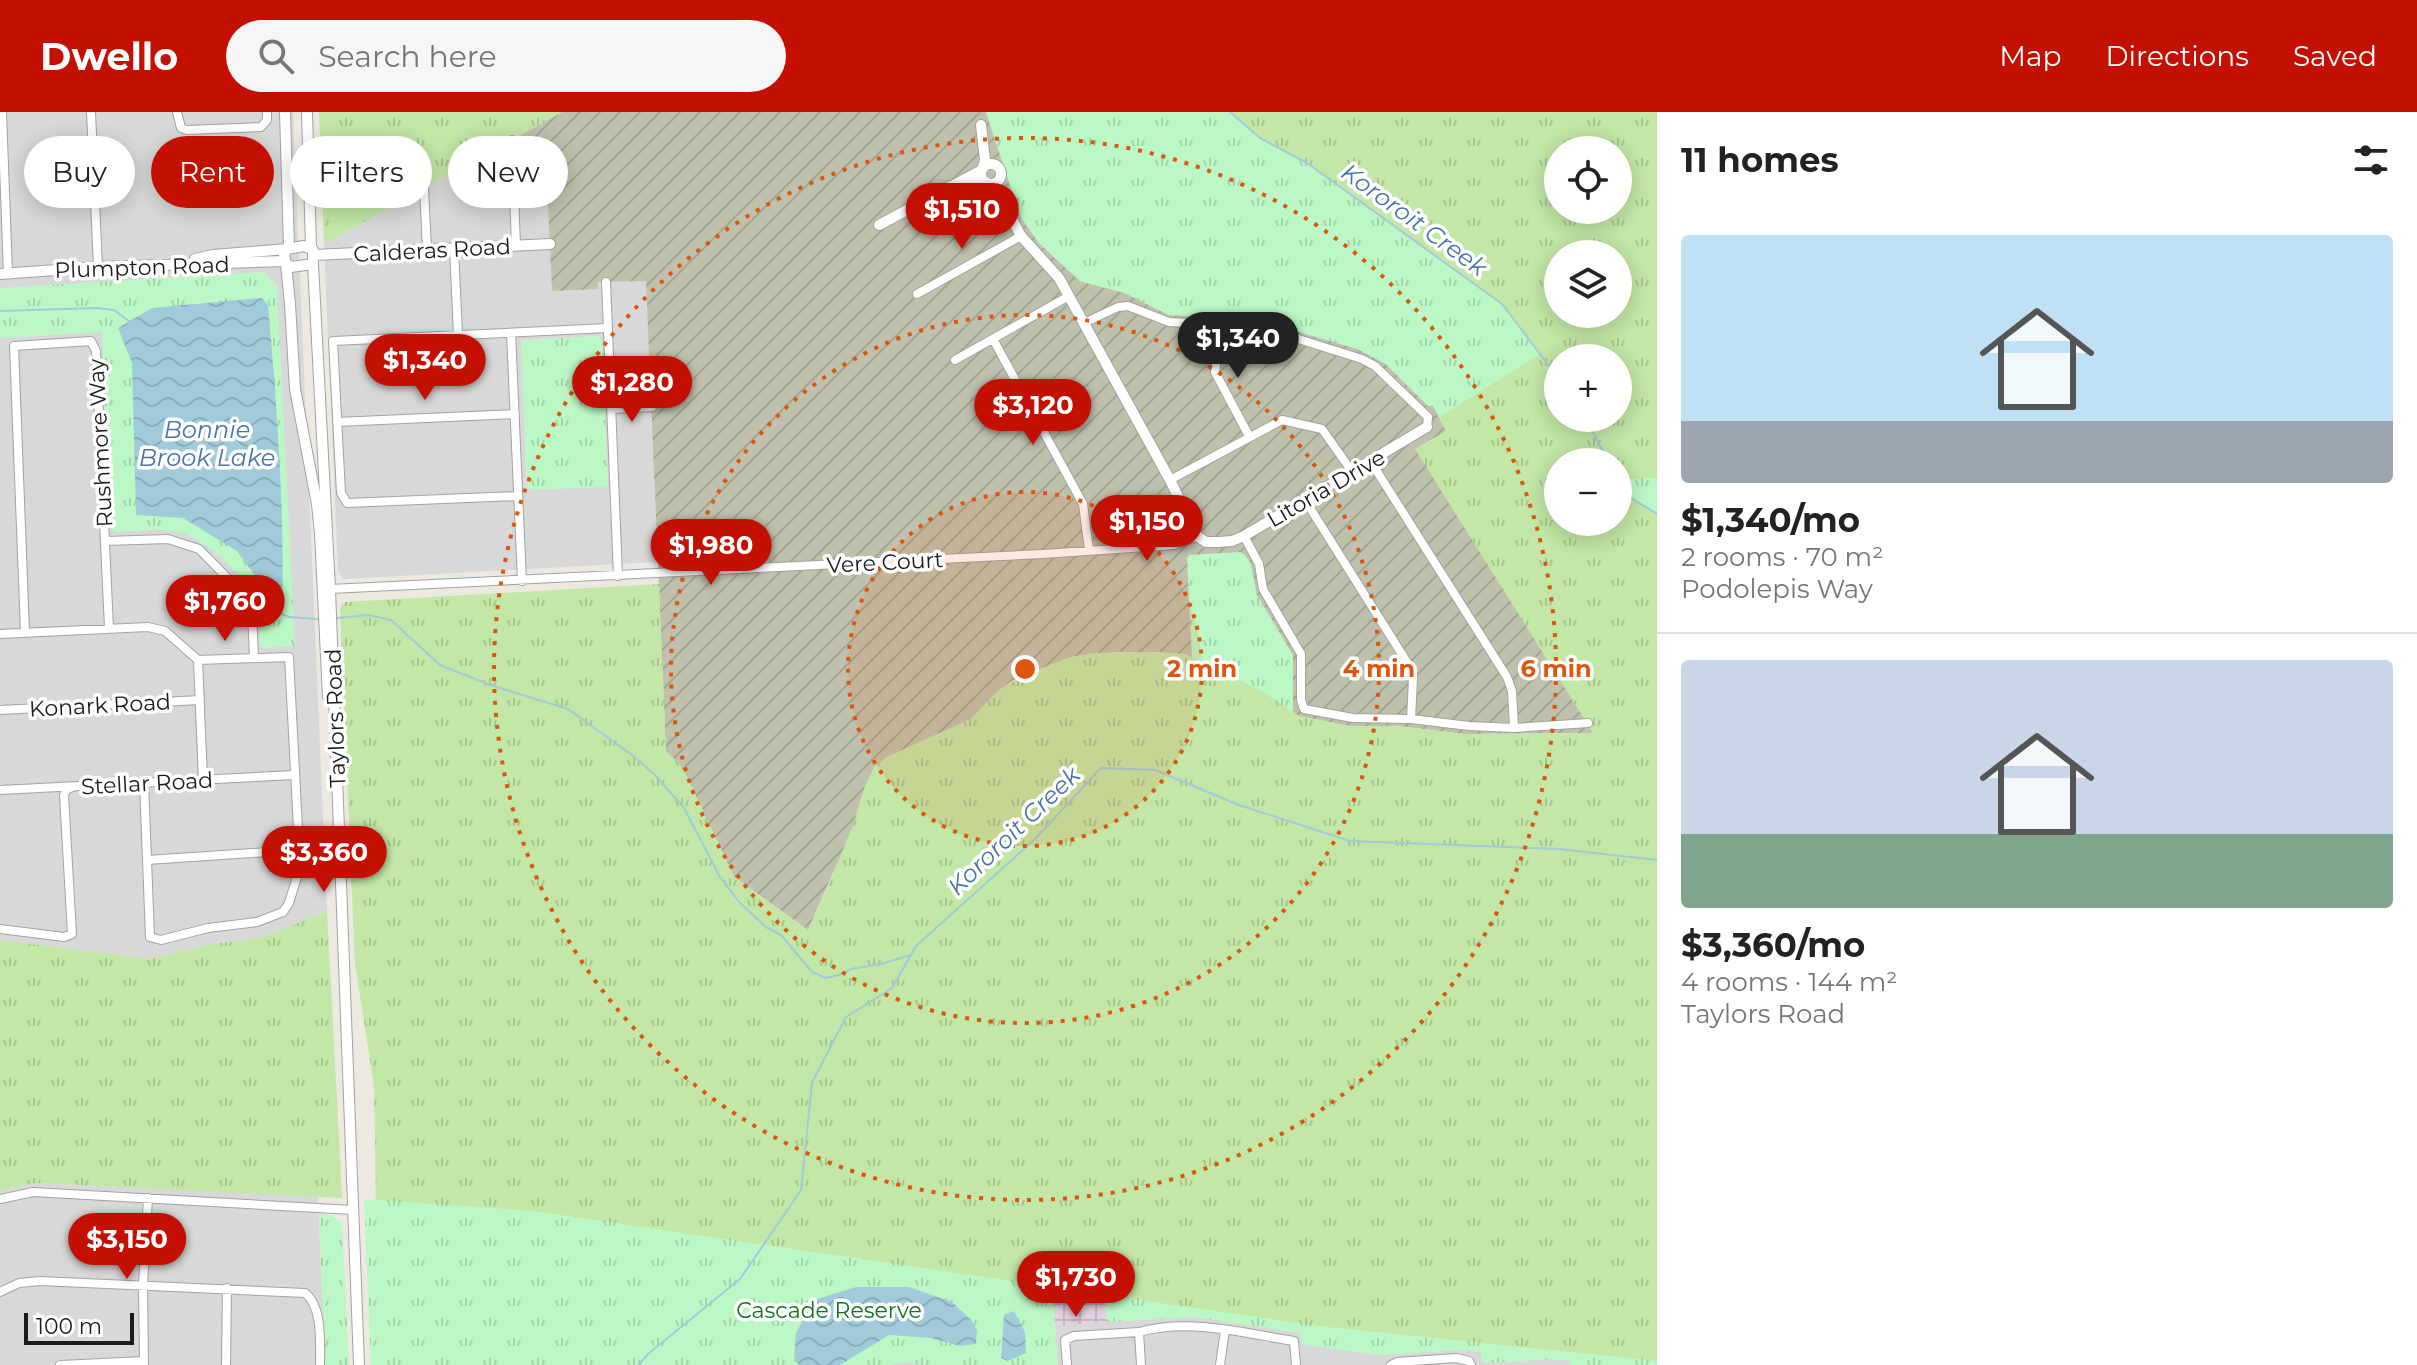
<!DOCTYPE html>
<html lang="en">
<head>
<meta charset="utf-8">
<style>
  body { margin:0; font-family:Montserrat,sans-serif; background:#f6f6f6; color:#222; height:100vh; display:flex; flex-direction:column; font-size:30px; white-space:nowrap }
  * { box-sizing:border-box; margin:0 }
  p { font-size:26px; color:#767676 }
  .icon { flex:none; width:44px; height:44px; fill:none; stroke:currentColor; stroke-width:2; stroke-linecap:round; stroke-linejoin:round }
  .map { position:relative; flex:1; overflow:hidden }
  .sheet { display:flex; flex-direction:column; background:#fff; width:760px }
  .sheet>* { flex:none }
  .guide { position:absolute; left:24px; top:24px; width:760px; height:72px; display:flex; gap:16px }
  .controls { position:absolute; left:1544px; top:24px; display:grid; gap:16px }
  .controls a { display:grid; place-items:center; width:88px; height:88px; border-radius:50%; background:#fff; box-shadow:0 4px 20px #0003; font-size:40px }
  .scale { position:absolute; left:24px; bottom:20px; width:110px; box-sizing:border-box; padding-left:8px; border:4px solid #1b1b1b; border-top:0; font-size:22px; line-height:28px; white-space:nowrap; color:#1b1b1b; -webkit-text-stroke:6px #fff; paint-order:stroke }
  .price { position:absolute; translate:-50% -68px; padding:0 18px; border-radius:28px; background:#c31003; color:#fff; font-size:26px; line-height:52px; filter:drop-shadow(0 2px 4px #0008) }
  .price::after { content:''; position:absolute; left:50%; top:48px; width:24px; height:18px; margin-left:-12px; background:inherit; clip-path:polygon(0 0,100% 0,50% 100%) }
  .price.on { background:#222; color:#fff }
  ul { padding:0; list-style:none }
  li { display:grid; align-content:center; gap:16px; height:424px; padding:0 24px }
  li+li { border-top:2px solid #e0e0e0 }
  li span { display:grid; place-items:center; height:248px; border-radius:8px; color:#555 }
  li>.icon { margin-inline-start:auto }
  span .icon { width:144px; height:144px; fill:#fffc; stroke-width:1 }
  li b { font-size:34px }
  h2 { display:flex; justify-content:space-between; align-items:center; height:96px; padding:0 24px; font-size:34px }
  .chip { padding:0 28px; border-radius:36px; background:#fff; box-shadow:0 4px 20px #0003; font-size:28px; line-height:72px }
  .chip.on { background:#c31003; color:#fff }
  header { display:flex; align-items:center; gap:48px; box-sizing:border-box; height:112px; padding:0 40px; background:#c31003; color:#fff }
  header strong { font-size:38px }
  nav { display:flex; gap:44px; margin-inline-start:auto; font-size:28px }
  .search { width:560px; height:72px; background:#f6f6f6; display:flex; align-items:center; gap:20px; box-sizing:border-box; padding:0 28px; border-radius:44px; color:#767676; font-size:30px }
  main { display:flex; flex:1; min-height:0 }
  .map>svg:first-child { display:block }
  .residential { fill:#d9d8d8 }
  .industrial { fill:url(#industrial-grid) }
  .construction { fill:url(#construction-furrows) }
  .grass { fill:url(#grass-tufts); fill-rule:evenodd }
  .park { fill:url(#park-tufts) }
  .water { fill:url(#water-waves) }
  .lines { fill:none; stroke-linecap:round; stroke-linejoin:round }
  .stream { stroke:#a1cada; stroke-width:2 }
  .minor-casing { stroke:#a2a2a2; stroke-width:10 }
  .tertiary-casing { stroke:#a2a2a2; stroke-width:12 }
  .minor { stroke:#fff; stroke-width:8 }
  .tertiary { stroke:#fff; stroke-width:10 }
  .ring { fill:none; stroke:#de560d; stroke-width:4; stroke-dasharray:4 8 }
  .labels { text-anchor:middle; stroke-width:7; stroke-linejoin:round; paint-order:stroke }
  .street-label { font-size:22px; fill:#1b1b1b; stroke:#fff }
  .park-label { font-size:22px; fill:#0d761c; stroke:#fff }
  .water-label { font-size:24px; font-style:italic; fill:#4a73a8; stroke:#fff }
  .centre { fill:#de560d; stroke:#fff; stroke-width:4 }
  .ring-label { font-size:24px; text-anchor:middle; font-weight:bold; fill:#de560d; stroke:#fff; stroke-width:7; stroke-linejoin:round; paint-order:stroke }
</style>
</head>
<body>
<header>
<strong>Dwello</strong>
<div class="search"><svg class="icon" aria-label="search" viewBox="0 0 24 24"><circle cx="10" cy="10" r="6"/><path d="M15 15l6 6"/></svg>Search here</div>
<nav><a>Map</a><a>Directions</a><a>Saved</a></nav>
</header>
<main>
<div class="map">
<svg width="1657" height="1253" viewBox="0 0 1657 1253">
  <defs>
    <pattern id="industrial-grid" width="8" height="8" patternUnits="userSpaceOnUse" patternTransform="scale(2)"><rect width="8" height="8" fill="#e6d3e1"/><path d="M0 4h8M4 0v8" fill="none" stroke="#c5b5c0"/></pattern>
    <pattern id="construction-furrows" width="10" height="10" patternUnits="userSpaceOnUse" patternTransform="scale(2)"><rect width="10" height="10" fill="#bfc1ac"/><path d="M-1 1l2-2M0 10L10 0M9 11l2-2" fill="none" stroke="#a4a593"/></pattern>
    <pattern id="grass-tufts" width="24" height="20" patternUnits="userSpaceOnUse" patternTransform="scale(2)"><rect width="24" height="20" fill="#c2e7a6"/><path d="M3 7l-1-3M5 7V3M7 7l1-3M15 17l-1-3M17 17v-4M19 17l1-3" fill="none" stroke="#a6c68e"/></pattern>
    <pattern id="park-tufts" width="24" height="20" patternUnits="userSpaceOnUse" patternTransform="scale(2)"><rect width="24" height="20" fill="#bcf8c5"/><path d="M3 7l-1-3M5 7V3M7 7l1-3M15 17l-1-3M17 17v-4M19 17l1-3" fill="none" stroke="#a1d4a9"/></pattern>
    <pattern id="water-waves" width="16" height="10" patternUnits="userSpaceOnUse" patternTransform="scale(2)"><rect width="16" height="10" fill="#a1cada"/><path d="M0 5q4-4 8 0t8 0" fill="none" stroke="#8aadba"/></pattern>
  </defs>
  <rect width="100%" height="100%" fill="#ede9e1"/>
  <path class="residential" d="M0,0h293l34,799 -66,27 -51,6 -59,15 -151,-19z
    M562,0l433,32 19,57 160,115 50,1 281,419 -41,-2 -169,-70 -636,-80 -1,-22 -315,17 -5,-9 -14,-326z
    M37,1071l281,13 7,169h-325v-175z
    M770,1134l545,80 342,35v4h-885z"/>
  <path class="industrial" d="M1052,1175l53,8 2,27 -52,4z"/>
  <path class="construction" d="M562,0h424l35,106 18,25 41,38 45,12 44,22 55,2 62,11 72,21 28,15 42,41 5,1 13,25 -30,18 178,284 -130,1 -66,-8h-49l-50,-10 -36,-24 -55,-29 -24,-9 -66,-2 -43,4 -63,25 -14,10 -27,28 -84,38 -13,11 -9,19 -13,43 -44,100 -74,-53 -48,-102 -20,-23 -20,-471 -48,1v7l-46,2 -6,-129 -21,1 -3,3 -1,-31z"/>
  <path class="grass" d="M319,0h243l-238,132z
    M986,0h671v1249l-342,-35 -544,-80 -395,-30 -2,-130 -19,-122 -15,-356 5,-6 314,-18 7,168 12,10 8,13 48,102 74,53c15,-31 29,-65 42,-97 11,-25 12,-60 37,-76l84,-38 27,-28 24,-15 45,-18 25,-5 66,-1 26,2 24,9 55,29 36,24 50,10h49l66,8 129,-1 -178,-284 31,-18 -13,-25h-5l-42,-42 -28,-15 -72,-21 -62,-11 -55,-2 -44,-22 -45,-12 -41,-38 -18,-26zM1558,38h60v60h-60zM1558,142h60v60h-60zM1558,246h60v60h-60zM1558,350h60v60h-60z
    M327,799l15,287 -305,-15 -37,7v-250l151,19 60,-15 50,-6z"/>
  <path class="park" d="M986,0h244l30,26 47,25 195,141 38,50 -100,63 -7,-11h-5l-42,-42 -28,-15 -72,-21 -62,-11 -55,-2 -44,-22 -45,-12 -41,-38 -18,-26z
    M265,160l12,14 18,360 -32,2 -3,-3c-1,-14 1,-31 -3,-44 -8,-23 -55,-64 -78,-69 -20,-4 -43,-1 -63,0l-6,-5 -8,-195 -102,6v-50z
    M598,224l4,4 6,147 -81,3 -6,-147 3,-3z
    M1657,366v36l-29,-18 -9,-16z
    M1240,440l5,3 6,9 6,31 36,60v57l-30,-20 -71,-35 -5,-99 2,-3z
    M364,1087l169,12 519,76 6,78h-136l-13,-3 -23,3h-515z
    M319,1101l14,3 9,7 7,142h-24z
    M1105,1183l221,32 331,34v4h-87v-4l-19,-2 -66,4 -4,-3v-8l-19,-2 -84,5 -76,-11 -1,-11 -107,-16 -87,5z"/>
  <path class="water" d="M262,186l6,7c9,103 17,206 14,310l-15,1 -5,-31 -25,-34 -54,-33 -47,-3 -4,-152 -14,-35 34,-20z
    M856,1175h53l43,15 19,18 6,10 -1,14 -16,2 -29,-8 -42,-3 -49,30h-40l-6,-4 2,-28 18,-33z
    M1014,1199l11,21 1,21 -18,8 -7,-3 3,-43z"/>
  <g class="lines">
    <path class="stream" d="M1230,0l30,26 47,25 195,141 56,74
      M0,199l96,-3 18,2 16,12
      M1585,306l24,44
      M1618,366l10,18 29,18
      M282,502l7,3 29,2
      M337,506l31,-3 23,5 49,45 50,20 78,24 64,46 23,20 29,33 36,69 20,26 26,24 15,8 31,37 14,6 13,-3 12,-6 30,-5 30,-9
      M639,1253l9,-11 92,-75 61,-89 11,-107 34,-66 46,-29 24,-42 119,-107 66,-71 54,2 84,35 111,36 208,8 99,11"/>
    <defs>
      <path id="minor" d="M2,0l6,161
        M91,0l7,155
        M177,0l4,16 6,2 74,-3 6,-7v-8
        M512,28l4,106
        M424,76l3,62
        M454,136l4,87
        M606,170l12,294
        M917,182l104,-58
        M1084,211l34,-16 10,-1 41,16 53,3 73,13 67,21 13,7 53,51 -1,10
        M1222,213l-7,47 34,64
        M511,221l11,248
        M993,227l90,165 6,46
        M955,248l114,-64
        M612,297l40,-2
        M337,310l178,-8
        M1371,350l136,215 5,14 2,37
        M1170,368l112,-60 40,9 31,44
        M518,384l-171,7 -6,-10 -8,-152 275,-13
        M1305,388l105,167 3,12 -2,40
        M1244,424l15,28 4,25 38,65v46l3,9 49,9 58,1 58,7 45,2 74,-5
        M105,429l63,-2 31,10 49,50 4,12 2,47
        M330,477l713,-35 131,-9 23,-9
        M25,520l-11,-286 77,-5 5,10 13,277
        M0,522l148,-7 17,4 33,29 5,120
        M0,598l200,-10
        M144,671l6,154 11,3 47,-12 49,-6 26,-10 6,-9 11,-36 -11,-210 -91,3
        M0,678l295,-15
        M147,748l152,-10
        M0,817l64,8 8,-3 -8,-139 3,-6 6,-2
        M0,1087l33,-7 320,18
        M0,1180l19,-9 21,-2 265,12c18,14 15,51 15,72
        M60,1253l84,-4
        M144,1253l-1,-80 5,-87
        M226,1253l1,-77
        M1067,1253l-2,-25 9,-4 65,-4
        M1141,1253l-2,-33c51,-14 105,1 155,9l2,24
        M1220,1253l5,-35
        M1391,1253l6,-3 59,-4 13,3 2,4"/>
      <path id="tertiary" d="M285,0l4,135
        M307,0l4,135
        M981 62a10 10 0 1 1 20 0a10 10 0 1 1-20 0Z
        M949,75l37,-5 18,22 17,32 38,42 111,202 27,56 9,6h13l13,-1 12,-5 183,-109
        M879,113l103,-55 3,-10 -4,-35
        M304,134l9,4v14l-22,3 -5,-3 -2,-10 3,-5z
        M314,143l236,-11
        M195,147l18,-4 74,-6
        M286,152l4,40 5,85 22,115 3,30 8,163
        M313,152l17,325 29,776
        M0,162l98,-7 186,-6"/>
    </defs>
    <use href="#minor" class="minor-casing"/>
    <use href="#tertiary" class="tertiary-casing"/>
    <use href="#minor" class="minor"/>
    <use href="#tertiary" class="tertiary"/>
  </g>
  <circle cx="1025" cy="557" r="177" fill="#de560d" fill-opacity=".12"/>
  <g class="ring">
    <circle cx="1025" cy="557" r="177"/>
    <circle cx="1025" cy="557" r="354"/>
    <circle cx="1025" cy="557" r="531"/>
  </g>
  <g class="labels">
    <g class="street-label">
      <text transform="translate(432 138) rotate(-3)" y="8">Calderas Road</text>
      <text transform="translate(142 155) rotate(-2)" y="8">Plumpton Road</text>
      <text transform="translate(100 331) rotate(-93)" y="8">Rushmore Way</text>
      <text transform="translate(1326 376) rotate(-30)" y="8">Litoria Drive</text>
      <text transform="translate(885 450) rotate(-3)" y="8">Vere Court</text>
      <text transform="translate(100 593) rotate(-3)" y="8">Konark Road</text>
      <text transform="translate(335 606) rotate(-92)" y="8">Taylors Road</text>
      <text transform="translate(147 671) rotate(-3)" y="8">Stellar Road</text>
    </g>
    <g class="park-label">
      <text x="829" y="1206">Cascade Reserve</text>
    </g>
    <g class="water-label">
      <text transform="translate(1414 108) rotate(36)" y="8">Kororoit Creek</text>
      <text x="207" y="326">Bonnie<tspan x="207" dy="28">Brook Lake</tspan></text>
      <text transform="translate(1014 719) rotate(-44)" y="8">Kororoit Creek</text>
    </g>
  </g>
  <circle cx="1025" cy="557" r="12" class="centre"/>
  <g class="ring-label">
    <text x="1202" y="565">2 min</text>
    <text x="1379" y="565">4 min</text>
    <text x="1556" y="565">6 min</text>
  </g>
</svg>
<div class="controls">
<a><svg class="icon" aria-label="locate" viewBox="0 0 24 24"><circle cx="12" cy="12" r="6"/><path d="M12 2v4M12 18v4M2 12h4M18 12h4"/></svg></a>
<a><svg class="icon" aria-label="layers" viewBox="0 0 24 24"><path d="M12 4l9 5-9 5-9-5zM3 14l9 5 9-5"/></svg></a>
<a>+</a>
<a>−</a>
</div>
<div class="scale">100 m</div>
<b class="price" style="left:962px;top:139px">$1,510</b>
<b class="price on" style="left:1238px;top:268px">$1,340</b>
<b class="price" style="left:425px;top:290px">$1,340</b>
<b class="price" style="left:632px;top:312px">$1,280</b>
<b class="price" style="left:1033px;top:335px">$3,120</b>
<b class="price" style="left:1147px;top:451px">$1,150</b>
<b class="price" style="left:711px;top:475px">$1,980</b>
<b class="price" style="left:225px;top:531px">$1,760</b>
<b class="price" style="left:324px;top:782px">$3,360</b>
<b class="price" style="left:127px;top:1169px">$3,150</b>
<b class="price" style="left:1076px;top:1207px">$1,730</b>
<div class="guide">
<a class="chip">Buy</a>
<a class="chip on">Rent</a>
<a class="chip">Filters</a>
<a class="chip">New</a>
</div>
</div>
<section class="sheet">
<h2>11 homes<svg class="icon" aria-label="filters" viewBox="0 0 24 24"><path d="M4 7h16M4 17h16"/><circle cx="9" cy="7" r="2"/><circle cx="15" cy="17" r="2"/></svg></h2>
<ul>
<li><span style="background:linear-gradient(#bfe0f5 75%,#9aa5b1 0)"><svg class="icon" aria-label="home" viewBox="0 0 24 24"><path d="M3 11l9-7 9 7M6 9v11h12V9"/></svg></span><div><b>$1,340/mo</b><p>2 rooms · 70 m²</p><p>Podolepis Way</p></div></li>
<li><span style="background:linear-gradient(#c9d6e8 70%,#7fa58c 0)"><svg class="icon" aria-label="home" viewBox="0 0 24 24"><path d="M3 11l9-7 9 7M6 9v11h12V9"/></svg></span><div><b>$3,360/mo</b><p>4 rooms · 144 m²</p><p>Taylors Road</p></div></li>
</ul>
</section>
</main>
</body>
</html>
